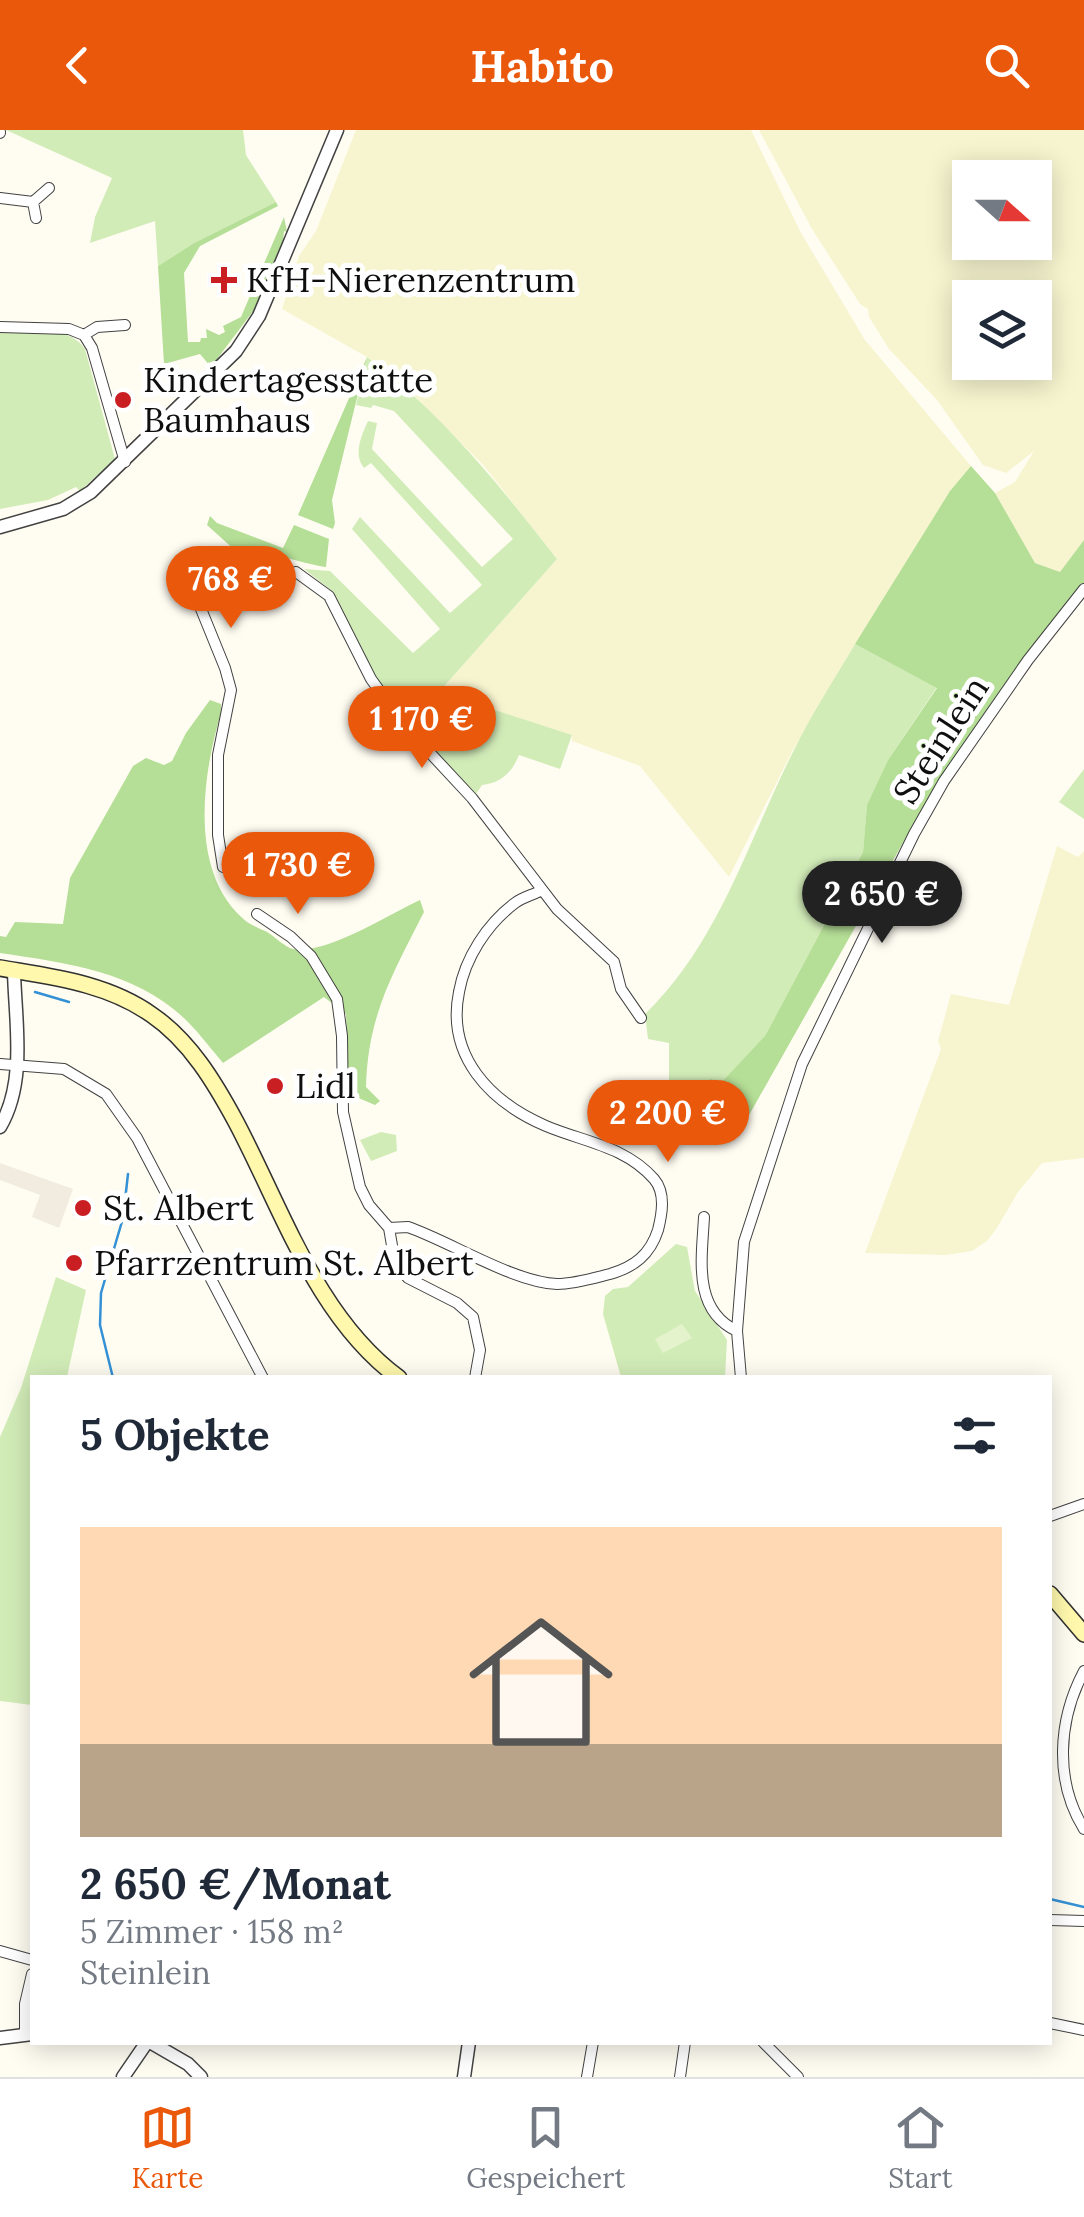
<!DOCTYPE html>
<html lang="de">
<head>
<meta charset="utf-8">
<style>
  body { margin:0; font-family:Lora,serif; background:#f2f2f3; color:#1f2937; height:100vh; display:flex; flex-direction:column; font-size:38px; white-space:nowrap }
  * { box-sizing:border-box; margin:0 }
  p { font-size:32px; color:#747a83 }
  .icon { flex:none; width:55px; height:55px; fill:none; stroke:currentColor; stroke-width:2; stroke-linecap:round; stroke-linejoin:round }
  .map { position:relative; flex:1; overflow:hidden }
  .panel { position:absolute; left:30px; top:1245px; width:1022px; height:670px; display:flex; flex-direction:column; background:#fff; border-radius:0px; box-shadow:0 5px 25px #0003 }
  .panel>* { flex:none }
  .needle { width:65px; rotate:111deg }
  .tools { position:absolute; left:952px; top:30px; display:grid; gap:20px }
  .tools a { display:grid; place-items:center; width:100px; height:100px; border-radius:0px; background:#fff; box-shadow:0 5px 25px #0003; font-size:50px }
  .price { position:absolute; translate:-50% -85px; padding:0 22px; border-radius:35px; background:#ea580c; color:#fff; font-size:32px; line-height:65px; filter:drop-shadow(0 2px 5px #0008) }
  .price::after { content:''; position:absolute; left:50%; top:60px; width:30px; height:22px; margin-left:-15px; background:inherit; clip-path:polygon(0 0,100% 0,50% 100%) }
  .price.selected { background:#222; color:#fff }
  ul { padding:0; list-style:none }
  li { display:grid; align-content:center; gap:20px; height:530px; padding:0 50px }
  li+li { border-top:2px solid #e0e1e3 }
  li span { display:grid; place-items:center; height:310px; border-radius:0px; color:#555 }
  li>.icon { margin-inline-start:auto }
  span .icon { width:180px; height:180px; fill:#fffc; stroke-width:1 }
  li b { font-size:42px }
  h2 { display:flex; justify-content:space-between; align-items:center; height:120px; padding:0 50px; font-size:42px }
  header { display:flex; justify-content:space-between; align-items:center; height:130px; padding:0 50px; background:#ea580c; color:#fff; font-size:45px; font-weight:700 }
  .menu { display:flex; justify-content:space-around; align-items:center; height:140px; border-top:2px solid #e0e1e3; background:#fff; font-size:28px; color:#747a83 }
  .menu a { display:grid; justify-items:center; gap:5px }
  .menu .selected { color:#ea580c }
  .map>svg:first-child { display:block }
  .farmland { fill:#f7f5cf; fill-rule:evenodd }
  .green { fill:#d2ecb8 }
  .forest { fill:#b5de96 }
  .pitch { fill:#e4f3cb }
  .plaza { fill:#f1ecdf }
  .lines { fill:none; stroke-linecap:round; stroke-linejoin:round }
  .stream { stroke:#3591d5; stroke-width:2.5 }
  .minor-casing { stroke:#424242; stroke-width:12 }
  .tertiary-casing { stroke:#424242; stroke-width:15 }
  .secondary-casing { stroke:#313131; stroke-width:18 }
  .minor { stroke:#fff; stroke-width:10 }
  .tertiary { stroke:#fff; stroke-width:12 }
  .secondary { stroke:#fff8ad; stroke-width:15 }
  .poi-dot { fill:#c91e22; stroke:#fff; stroke-width:4 }
  .labels { text-anchor:middle; stroke-width:10; stroke-linejoin:round; paint-order:stroke }
  .poi-label { font-size:35px; fill:#0f0f0f; stroke:#fff; text-anchor:start }
  .street-label { font-size:35px; fill:#0f0f0f; stroke:#fff }
</style>
</head>
<body>
<header><svg class="icon" aria-label="back" viewBox="0 0 24 24"><path d="M15 5l-7 7 7 7"/></svg>Habito<svg class="icon" aria-label="search" viewBox="0 0 24 24"><circle cx="10" cy="10" r="6"/><path d="M15 15l6 6"/></svg></header>
<div class="map">
<svg width="1084" height="1947" viewBox="0 0 1084 1947">
  <rect width="100%" height="100%" fill="#fffdf2"/>
  <path class="farmland" d="M356,0h395l50,103 64,107 106,126 -21,25 -95,153 -62,106 -64,127 -89,-111 -68,-25v-6l-134,-42 119,-134 -73,-93 -84,-85 -33,-24 -85,-48 17,-53 17,-25z
    M759,0h325v410l-24,32 -25,-9 -40,-70 20,-11 19,-31 -28,22 -23,-8 -46,-65 -48,-51 -20,-32 -1,-8 -8,-5 -48,-75zM970,48h65v64h-65zM970,168h65v64h-65z
    M1057,716l21,11 6,-6v307l-42,5 -24,29 -21,36 -10,13 -15,10 -26,4 -81,-2 76,-204 -3,-8 13,-47 58,11z"/>
  <path class="green" d="M6,0h237l3,25 30,47 -82,41 -36,23 -3,-45 -65,22 5,-26 17,-39z
    M0,201c27,0 68,-7 85,18l30,110 -35,32 -4,-4 -28,13 -48,9z
    M367,227c75,56 133,129 190,202l-118,133 133,43 -12,34 -41,-14c-7,17 -17,28 -37,30l-6,9 -68,-70 -31,-41 -46,-93 -27,-21 26,2 83,82 27,-24 -88,-100 8,-12 90,96 32,-28 -111,-122 -7,5c-11,-13 -3,-32 4,-47l9,2 -5,26 110,118 31,-28 -119,-128 -21,-6 -2,3 -15,-3z
    M855,514l82,43 -49,73 -21,46 -4,46 -98,184 -6,18 -55,42 -35,-2v-51l-21,-4 -3,-25c74,-71 103,-173 148,-262 18,-37 41,-72 62,-108z
    M1084,639v50l-25,-17z
    M381,1002l15,3 1,16 -26,10 -11,-21z
    M676,1114l11,3 8,44 32,49 -2,37h-104l-18,-63 2,-18 8,-7 15,-2z
    M56,1147l30,13 -19,87 -35,1v327l-32,-4v-264l21,-49z"/>
  <path class="forest" d="M276,72l2,4 -78,40 -16,27 4,69h12l1,-4h6l-1,-9 13,6 6,-3 -2,-6 18,-9 43,-100 3,15 -3,-1 -1,11 -26,64 -46,61 -11,-13 -36,10 -6,-98 36,-23z
    M367,227l-35,143 3,23 -2,6 -35,-14z
    M971,336l24,27 40,70 25,9 24,-32v46l-158,216 -182,322 -75,-29 35,1 6,-17 12,3 43,-46 98,-184 4,-47 21,-45 49,-72 -82,-44 95,-153z
    M210,386l7,7 66,25 11,-23 35,14 -3,28c-25,-3 -68,-21 -88,-14l-31,-28z
    M210,570l11,4v9c-19,63 -33,162 26,209 6,4 14,7 20,10 8,5 18,15 26,17 30,7 99,-36 127,-49l4,12c-32,63 -56,103 -58,175l14,14 -5,4 -26,-11 -3,-80 -22,-17 -101,66c-12,-14 -23,-29 -36,-42 -51,-50 -120,-58 -187,-68v-17l6,1 9,-15 48,2 7,-46 63,-112 13,-8 18,7 8,-4 14,-28z"/>
  <path class="pitch" d="M682,1194l10,14 -29,15 -8,-14z"/>
  <path class="plaza" d="M0,1033l73,26 -14,39 -27,-11 8,-22 -40,-15z"/>
  <g class="lines">
    <path class="stream" d="M35,862l34,10
      M113,1248l-13,-53 1,-32 22,-75 5,-44
      M1050,1769l34,8"/>
    <defs>
      <path id="minor" d="M0,3v-1
        M0,68l33,4 16,-14
        M33,72l3,16
        M0,197l69,2 15,6 8,13 33,114
        M84,205l13,-8 28,-2
        M296,442l33,24 42,83 33,46 68,73 85,111 57,53 7,27 20,29
        M201,479l24,59 6,22 -13,65v80l5,32
        M257,784l34,23 20,19 26,43 5,37 1,76 17,75 9,18 20,23 6,35 13,15 49,25 16,14 7,33 -5,28
        M0,934l64,5 42,25 31,44 126,240
        M704,1087c-2,41 -12,93 33,114
        M389,1098l19,-1c43,15 105,55 149,57 17,0 37,-6 53,-10 24,-7 40,-19 48,-44 4,-16 8,-37 -4,-51 -29,-33 -70,-37 -108,-53 -56,-24 -100,-70 -87,-134 6,-34 28,-68 56,-89 8,-6 18,-8 27,-13
        M741,1248l-4,-47 7,-89 58,-178 112,-230 30,-53 84,-121 56,-71
        M1050,1386l34,-12
        M1084,1541c-26,49 -30,110 0,158
        M1050,1790l34,1
        M0,1821l32,9
        M1050,1893l34,7
        M25,1904v-30l7,-30
        M763,1912l35,35
        M587,1947l6,-35
        M680,1947l5,-35"/>
      <path id="tertiary" d="M0,397l63,-18 28,-17 145,-141 23,-35 78,-186
        M0,997c27,-46 15,-106 14,-156
        M0,1908l32,-4
        M150,1912l38,22 13,13
        M123,1947l24,-35
        M464,1947l5,-35"/>
      <path id="secondary" d="M0,838c52,9 107,15 152,47 38,26 63,68 84,107 46,87 81,196 163,256
        M1050,1464l34,40"/>
    </defs>
    <use href="#minor" class="minor-casing"/>
    <use href="#tertiary" class="tertiary-casing"/>
    <use href="#secondary" class="secondary-casing"/>
    <use href="#minor" class="minor"/>
    <use href="#tertiary" class="tertiary"/>
    <use href="#secondary" class="secondary"/>
  </g>
  <g class="poi-dot">
    <path d="M219 135h10v10h10v10h-10v10h-10v-10h-10v-10h10z"/>
    <circle cx="123" cy="270" r="10"/>
    <circle cx="275" cy="956" r="10"/>
    <circle cx="83" cy="1078" r="10"/>
    <circle cx="74" cy="1133" r="10"/>
  </g>
  <g class="labels">
    <g class="poi-label">
      <text x="246" y="162">KfH-Nierenzentrum</text>
      <text x="143" y="262">Kindertagesstätte<tspan x="143" dy="40">Baumhaus</tspan></text>
      <text x="295" y="968">Lidl</text>
      <text x="103" y="1090">St. Albert</text>
      <text x="94" y="1145">Pfarrzentrum St. Albert</text>
    </g>
    <g class="street-label">
      <text transform="translate(941 610) rotate(-57)" y="12">Steinlein</text>
    </g>
  </g>
</svg>
<div class="tools">
<a><svg class="needle" viewBox="-14 -14 28 28"><path d="M0-13l5 13h-10z" fill="#e53935"/><path d="M0 13l5-13h-10z" fill="#747a83"/></svg></a>
<a><svg class="icon" aria-label="layers" viewBox="0 0 24 24"><path d="M12 4l9 5-9 5-9-5zM3 14l9 5 9-5"/></svg></a>
</div>
<b class="price" style="left:231px;top:501px">768 €</b>
<b class="price" style="left:422px;top:641px">1 170 €</b>
<b class="price" style="left:298px;top:787px">1 730 €</b>
<b class="price selected" style="left:882px;top:816px">2 650 €</b>
<b class="price" style="left:668px;top:1035px">2 200 €</b>
<section class="panel">
<h2>5 Objekte<svg class="icon" aria-label="filters" viewBox="0 0 24 24"><path d="M4 7h16M4 17h16"/><circle cx="9" cy="7" r="2"/><circle cx="15" cy="17" r="2"/></svg></h2>
<ul>
<li><span style="background:linear-gradient(#ffd9b3 70%,#b9a48a 0)"><svg class="icon" aria-label="home" viewBox="0 0 24 24"><path d="M3 11l9-7 9 7M6 9v11h12V9"/></svg></span><div><b>2 650 €/Monat</b><p>5 Zimmer · 158 m²</p><p>Steinlein</p></div></li>
</ul>
</section>
</div>
<nav class="menu">
<a class="selected"><svg class="icon" aria-label="map" viewBox="0 0 24 24"><path d="M3 6l6-2 6 2 6-2v14l-6 2-6-2-6 2zM9 4v14M15 6v14"/></svg>Karte</a>
<a><svg class="icon" aria-label="saved" viewBox="0 0 24 24"><path d="M7 4h10v16l-5-4-5 4z"/></svg>Gespeichert</a>
<a><svg class="icon" aria-label="home" viewBox="0 0 24 24"><path d="M3 11l9-7 9 7M6 9v11h12V9"/></svg>Start</a>
</nav>
</body>
</html>
